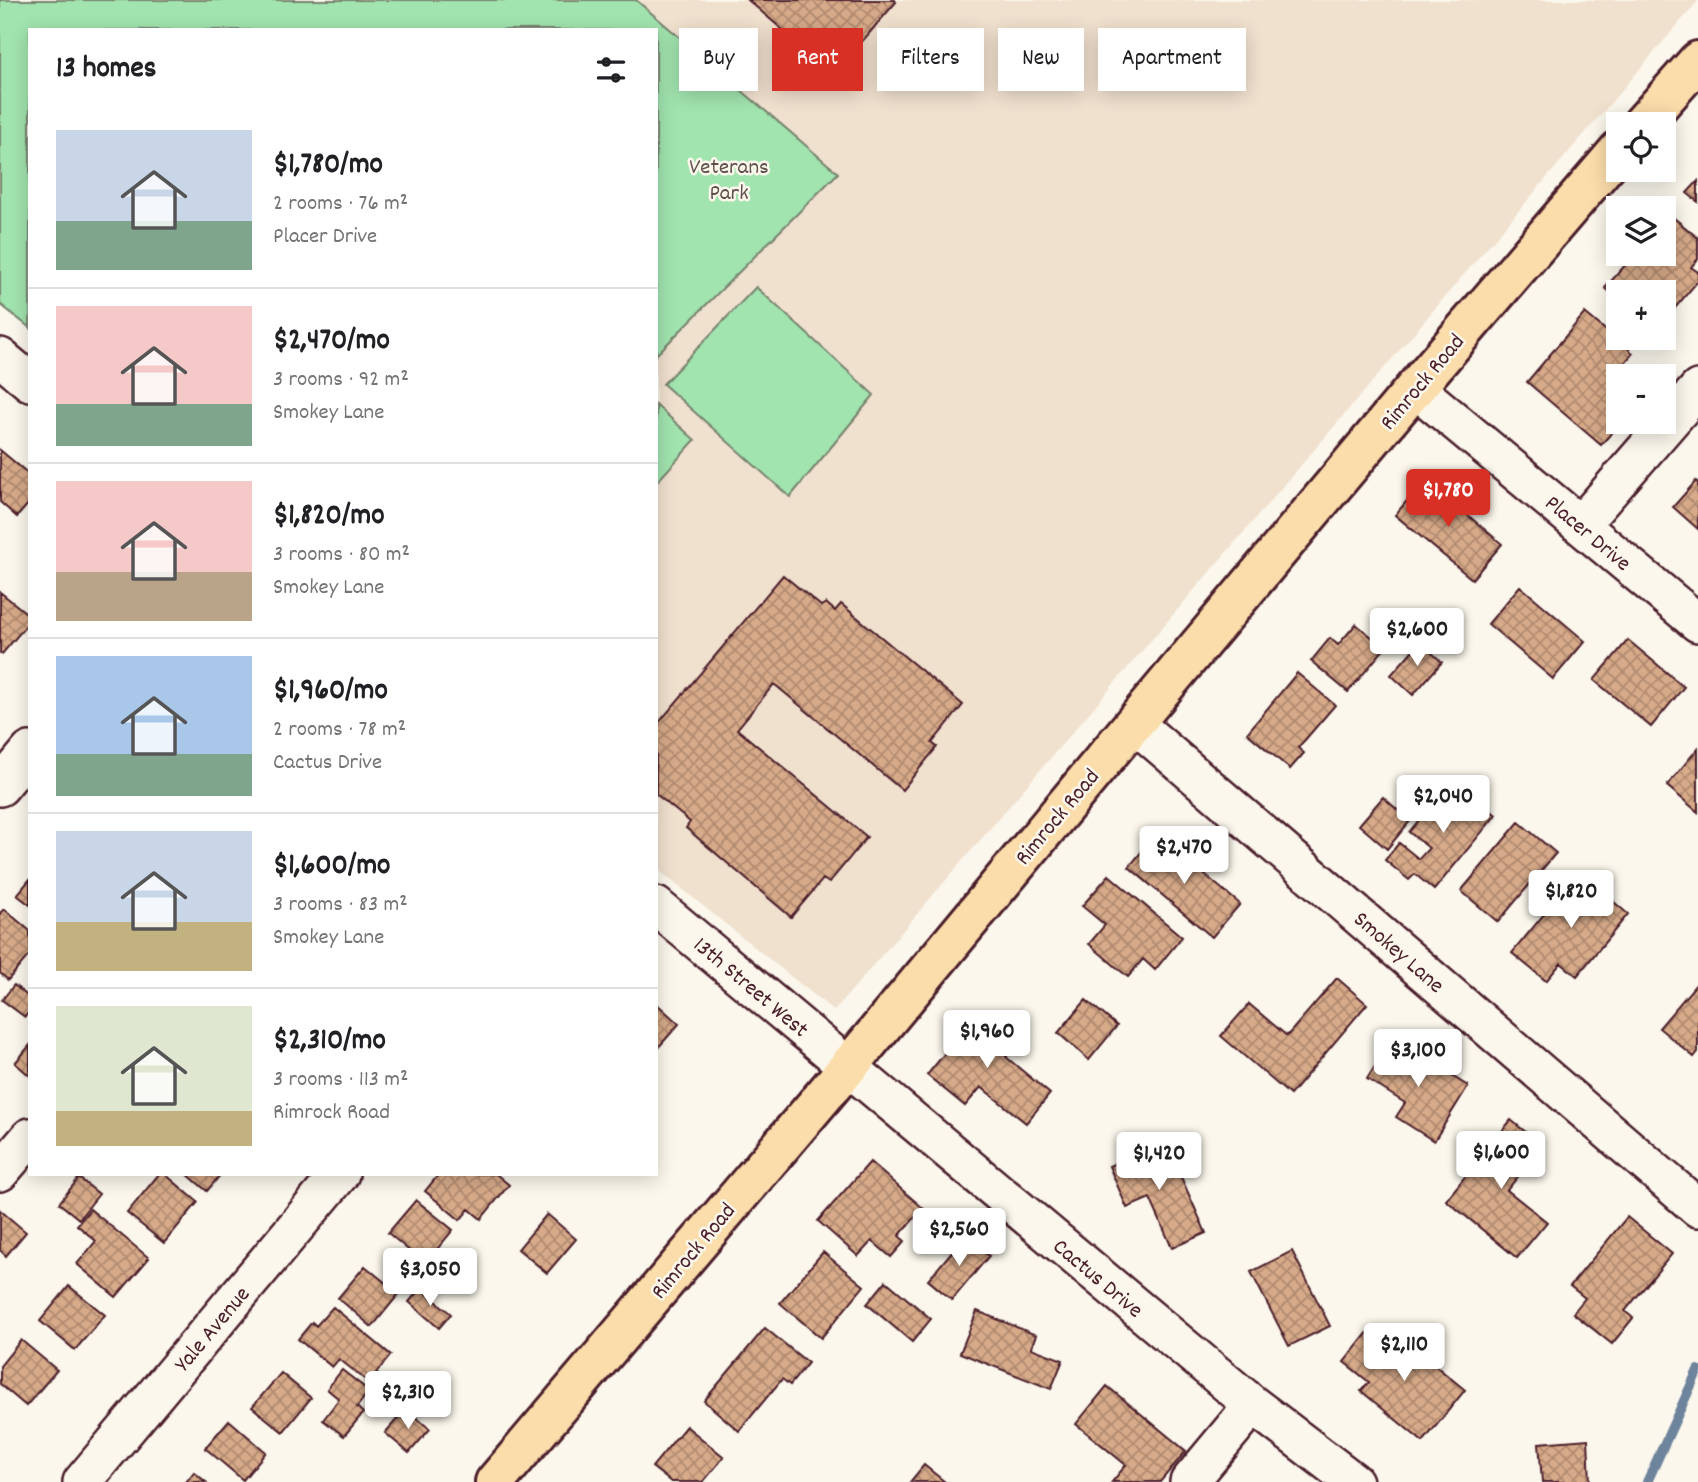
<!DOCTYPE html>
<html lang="en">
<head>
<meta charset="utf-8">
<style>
  body { margin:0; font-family:Dekko,sans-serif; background:#f6f6f6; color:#202124; height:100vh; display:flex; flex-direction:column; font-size:26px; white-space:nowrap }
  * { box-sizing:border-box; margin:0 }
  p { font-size:23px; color:#757577 }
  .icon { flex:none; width:38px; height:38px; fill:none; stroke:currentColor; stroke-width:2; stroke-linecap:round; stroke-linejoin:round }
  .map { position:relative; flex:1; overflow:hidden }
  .details { position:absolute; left:28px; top:28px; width:630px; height:1148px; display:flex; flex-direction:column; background:#fff; border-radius:0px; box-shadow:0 4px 18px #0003 }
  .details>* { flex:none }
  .hud { position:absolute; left:679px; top:28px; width:665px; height:63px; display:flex; gap:14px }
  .fabs { position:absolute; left:1606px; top:112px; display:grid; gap:14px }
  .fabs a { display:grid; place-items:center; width:70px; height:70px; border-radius:0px; background:#fff; box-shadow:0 4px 18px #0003; font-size:35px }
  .price { position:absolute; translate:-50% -60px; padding:0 16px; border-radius:7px; background:#fff; color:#222; font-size:23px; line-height:46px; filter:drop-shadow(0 2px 4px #0008) }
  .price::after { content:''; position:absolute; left:50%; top:42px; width:21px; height:16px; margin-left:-10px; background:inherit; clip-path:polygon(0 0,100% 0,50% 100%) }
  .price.on { background:#d93025; color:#fff }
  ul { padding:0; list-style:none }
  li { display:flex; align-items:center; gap:21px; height:175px; padding:0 28px }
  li+li { border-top:2px solid #e0e0e0 }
  li span { display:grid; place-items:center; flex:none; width:196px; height:140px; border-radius:0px; color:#555 }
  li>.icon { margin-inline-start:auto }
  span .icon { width:84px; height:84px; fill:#fffc; stroke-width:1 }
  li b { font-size:30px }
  h2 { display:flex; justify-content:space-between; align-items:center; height:84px; padding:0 28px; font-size:30px }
  .tag { padding:0 24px; border-radius:0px; background:#fff; box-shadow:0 4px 18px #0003; font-size:24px; line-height:63px }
  .tag.on { background:#d93025; color:#fff }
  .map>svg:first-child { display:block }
  .built { fill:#f0e0ce }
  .green { fill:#a1e4af; stroke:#76826d; stroke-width:2 }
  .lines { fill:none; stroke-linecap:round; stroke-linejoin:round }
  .stream { stroke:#6e849c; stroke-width:10 }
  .building { fill:url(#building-cross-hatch); stroke:#4a1f2b; stroke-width:2 }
  .minor-casing { stroke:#4a1f2b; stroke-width:42 }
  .major-casing { stroke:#4a1f2b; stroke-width:44 }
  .minor { stroke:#fbf7ec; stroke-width:37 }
  .major { stroke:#fbddab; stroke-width:38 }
  .labels { text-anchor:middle; stroke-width:5; stroke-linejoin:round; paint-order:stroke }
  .park-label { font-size:23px; fill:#60504c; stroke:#fbf7ec }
  .street-label { font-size:23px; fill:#4a1f2b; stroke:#fbf7ec }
</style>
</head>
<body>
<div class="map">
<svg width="1698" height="1482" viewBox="0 0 1698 1482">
  <defs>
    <pattern id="building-cross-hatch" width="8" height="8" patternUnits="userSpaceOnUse" patternTransform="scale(1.75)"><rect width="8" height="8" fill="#d7aa89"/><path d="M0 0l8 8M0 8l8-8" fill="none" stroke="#b08a70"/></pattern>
  </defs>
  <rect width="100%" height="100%" fill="#fbf7ec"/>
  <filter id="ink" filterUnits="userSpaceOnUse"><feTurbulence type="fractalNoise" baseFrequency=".0143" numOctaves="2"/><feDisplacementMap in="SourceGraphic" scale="14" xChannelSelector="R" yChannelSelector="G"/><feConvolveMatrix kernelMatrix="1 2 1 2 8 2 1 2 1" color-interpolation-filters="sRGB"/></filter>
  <g filter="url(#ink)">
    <path class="built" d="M636,0h1062v1l-864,1010 -178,-143v-513l182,-182z"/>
    <path class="green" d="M0,0h636l202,173 -182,182v-325h-626v298l-30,-24z
      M756,287l118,108 -84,102 -127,-113z
      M656,405l39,35 -39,43z"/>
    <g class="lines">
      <path class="stream" d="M1647,1482l51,-112"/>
    </g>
    <path class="building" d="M748,0h147l1,2 -62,72z
      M1698,181v21l-11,-9z
      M1668,213l30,25v21l-7,8 7,5v9l-34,40v-29h-45v8l-14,-12 30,-34h29v-36z
      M1585,313l48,40 -23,27 9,7v35h2l-20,23 -74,-63z
      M0,450l30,25v27l-13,15 -17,-15z
      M1425,479l77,65 -30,35 -77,-64z
      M1696,481l2,2v46l-25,-22z
      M783,575l38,31 5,-3 9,8 6,-7 122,101 -31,38 5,4 -35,43 -128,-106 -37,45 130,108 -38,46 -6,-4 -32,38 -105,-89 4,-6 -34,-28v-68z
      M1520,586l65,55 -32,38 -65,-55z
      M0,592l30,24v5l-28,33 -2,-1z
      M1356,624l29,24 -37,44 -37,-31 19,-23 8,7z
      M1628,640l56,47 -33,40 -57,-47z
      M1420,642l22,20 -29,33 -22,-20z
      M1297,673l38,32 -37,43 6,5 -14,16 -43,-36z
      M1698,748v64l-31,-26z
      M1453,779l43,36 -62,75 -19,-16 -6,6 -24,-20 14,-17 20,16 10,-11 -20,-16z
      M1383,797l27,24 -23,28 -28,-24z
      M1519,822l37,31 -58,69 -37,-31z
      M1156,834l84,70 -28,33 -83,-70z
      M1579,872l49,42 -51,62 -16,-13 -15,18 -34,-28z
      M1109,875l73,62 -27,33 -12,-11 -15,18 -39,-33 16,-19 -23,-19z
      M30,879v26l-13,-10z
      M4,909l26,22v23l-22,26 -8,-7v-60z
      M1337,978l30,26 -77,91 -69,-59 28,-32 38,32z
      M1698,982v70l-4,5 -35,-29z
      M14,985l16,13v12l-5,7 -23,-17z
      M1086,1000l31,26 -28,34 -31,-27z
      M656,1003l23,21 -23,26z
      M979,1011l39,32 -12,14 44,37 -24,29 -45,-36 -16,19 -38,-31z
      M1392,1039l76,47 -34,55 -38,-24 9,-14 -38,-24z
      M30,1045v31l-15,-13z
      M1511,1120l32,26 -36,44 40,32 -30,36 -71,-58z
      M1165,1141l41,92 -34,15 -22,-50 -23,10 -18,-42z
      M870,1162l53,46 -24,28 6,5 -14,16 -19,-16 -14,15 -40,-35z
      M159,1174h6l33,28 -34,41 -37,-30z
      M187,1174h34l-14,17z
      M439,1174h57l13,11 -28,34 -12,-10 -9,11 -35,-29z
      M79,1178l20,16 -20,25 -20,-16z
      M416,1200l37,30 -24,29 14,12 -14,16 -14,-12 10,-11 -37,-31z
      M90,1209l59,49 -33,39 -39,-33 19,-23 -19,-16z
      M0,1210l26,22 -20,24 -6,-6z
      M547,1214l29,25 -29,34 -29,-24z
      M1627,1217l45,37 -47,57 8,7 -21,26 -39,-31 12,-15 -15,-12z
      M965,1236l24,20 -37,44 -24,-20z
      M1292,1251l38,75 -41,20 -38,-74z
      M823,1252l41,34 -43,52 -41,-35z
      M365,1266l34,28 -27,33 -34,-29z
      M886,1281l45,38 -19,23 -45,-38z
      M69,1286l36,29 -30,35 -35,-29z
      M421,1288l30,26 -12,14 -30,-26z
      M333,1307l58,48 -15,18 9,7 -8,9 -38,-30 -7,8 -34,-28 14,-17 4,4z
      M977,1311l59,24 -5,13 32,12 -12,29 -91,-36z
      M765,1328l43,35 -18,22 -8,-6 -43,52 -35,-30z
      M1369,1331l15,12 9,-12 72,59 -42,52 -62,-51 8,-9 -25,-20z
      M21,1340l36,30 -31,36 -26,-22v-18z
      M342,1370l27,21 -12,16 6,6 -19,23 -21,-16 16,-21 -12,-10z
      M281,1373l30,25 -28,34 -31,-25z
      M1107,1386l79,65 -26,31h-48l14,-17 -50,-41z
      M406,1409l24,20 -21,24 -24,-20z
      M229,1420l37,32 -23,28 -38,-32z
      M686,1426l38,31 -21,25h-32l-19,-15z
      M1588,1439l2,43h-48l-3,-39z
      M924,1465l21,17h-35z
      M194,1472l12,10h-20z"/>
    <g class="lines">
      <defs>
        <path id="minor" d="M0,357l30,25
          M1415,388l283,235
          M1580,525l118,-136
          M1134,723l564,485
          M0,787l30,-36
          M656,906l597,499 101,77
          M0,1172l30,-35
          M82,1482l258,-308
          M1189,1482l64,-77"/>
        <path id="major" d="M1642,124l56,-63
          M495,1482l353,-415 286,-344 281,-335 204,-238"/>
      </defs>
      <use href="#minor" class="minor-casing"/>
      <use href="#major" class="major-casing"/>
      <use href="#minor" class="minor"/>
      <use href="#major" class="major"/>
    </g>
  </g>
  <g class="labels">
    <g class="park-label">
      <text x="729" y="173">Veterans<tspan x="729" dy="26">Park</tspan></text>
    </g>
    <g class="street-label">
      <text transform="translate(1421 381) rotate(-50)" y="8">Rimrock Road</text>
      <text transform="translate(1589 532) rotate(40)" y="8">Placer Drive</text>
      <text transform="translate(1056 816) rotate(-50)" y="8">Rimrock Road</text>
      <text transform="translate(1400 951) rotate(41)" y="8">Smokey Lane</text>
      <text transform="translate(752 986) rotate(40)" y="8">13th Street West</text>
      <text transform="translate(692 1250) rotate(-50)" y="8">Rimrock Road</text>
      <text transform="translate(1099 1277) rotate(40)" y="8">Cactus Drive</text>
      <text transform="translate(211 1328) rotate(-50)" y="8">Yale Avenue</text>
    </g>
  </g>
</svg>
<div class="fabs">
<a><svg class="icon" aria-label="locate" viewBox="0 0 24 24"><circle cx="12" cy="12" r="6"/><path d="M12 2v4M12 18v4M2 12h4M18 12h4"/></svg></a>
<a><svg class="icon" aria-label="layers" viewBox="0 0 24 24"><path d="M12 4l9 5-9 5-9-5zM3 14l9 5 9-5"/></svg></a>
<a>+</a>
<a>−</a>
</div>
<b class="price on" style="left:1448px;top:529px">$1,780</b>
<b class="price" style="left:1417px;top:668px">$2,600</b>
<b class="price" style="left:1443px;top:835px">$2,040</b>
<b class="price" style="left:1184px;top:886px">$2,470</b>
<b class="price" style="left:1571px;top:930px">$1,820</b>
<b class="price" style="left:987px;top:1070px">$1,960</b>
<b class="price" style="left:1418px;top:1089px">$3,100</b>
<b class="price" style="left:1501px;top:1191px">$1,600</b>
<b class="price" style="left:1159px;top:1192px">$1,420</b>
<b class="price" style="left:959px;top:1268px">$2,560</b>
<b class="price" style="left:430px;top:1308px">$3,050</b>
<b class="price" style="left:1404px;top:1383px">$2,110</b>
<b class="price" style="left:408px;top:1431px">$2,310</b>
<div class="hud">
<a class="tag">Buy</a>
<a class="tag on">Rent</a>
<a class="tag">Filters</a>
<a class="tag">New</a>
<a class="tag">Apartment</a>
</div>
<section class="details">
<h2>13 homes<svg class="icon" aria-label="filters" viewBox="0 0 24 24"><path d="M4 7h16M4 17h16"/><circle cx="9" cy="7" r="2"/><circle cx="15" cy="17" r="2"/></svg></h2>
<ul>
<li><span style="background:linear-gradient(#c9d6e8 65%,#7fa58c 0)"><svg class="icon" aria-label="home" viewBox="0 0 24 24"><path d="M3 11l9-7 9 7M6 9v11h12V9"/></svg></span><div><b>$1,780/mo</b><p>2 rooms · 76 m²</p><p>Placer Drive</p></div></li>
<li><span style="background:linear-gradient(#f6c9c9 70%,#7fa58c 0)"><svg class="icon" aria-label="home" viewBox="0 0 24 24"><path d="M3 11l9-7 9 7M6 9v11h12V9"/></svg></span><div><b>$2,470/mo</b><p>3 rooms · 92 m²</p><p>Smokey Lane</p></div></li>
<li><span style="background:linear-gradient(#f6c9c9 65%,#b9a48a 0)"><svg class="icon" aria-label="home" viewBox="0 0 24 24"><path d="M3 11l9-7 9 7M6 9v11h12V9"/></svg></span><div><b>$1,820/mo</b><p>3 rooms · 80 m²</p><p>Smokey Lane</p></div></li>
<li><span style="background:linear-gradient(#a9c7e8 70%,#7fa58c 0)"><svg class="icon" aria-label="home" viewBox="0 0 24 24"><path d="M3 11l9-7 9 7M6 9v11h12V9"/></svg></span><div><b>$1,960/mo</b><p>2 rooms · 78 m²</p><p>Cactus Drive</p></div></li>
<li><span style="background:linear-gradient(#c9d6e8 65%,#c2b280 0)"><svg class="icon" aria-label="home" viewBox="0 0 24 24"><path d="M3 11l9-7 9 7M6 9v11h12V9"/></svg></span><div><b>$1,600/mo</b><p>3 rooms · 83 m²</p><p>Smokey Lane</p></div></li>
<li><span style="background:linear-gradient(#dfe7d0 75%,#c2b280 0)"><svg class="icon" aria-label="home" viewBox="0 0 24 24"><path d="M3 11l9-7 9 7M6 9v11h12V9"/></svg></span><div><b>$2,310/mo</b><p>3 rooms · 113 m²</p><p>Rimrock Road</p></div></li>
</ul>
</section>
</div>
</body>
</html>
